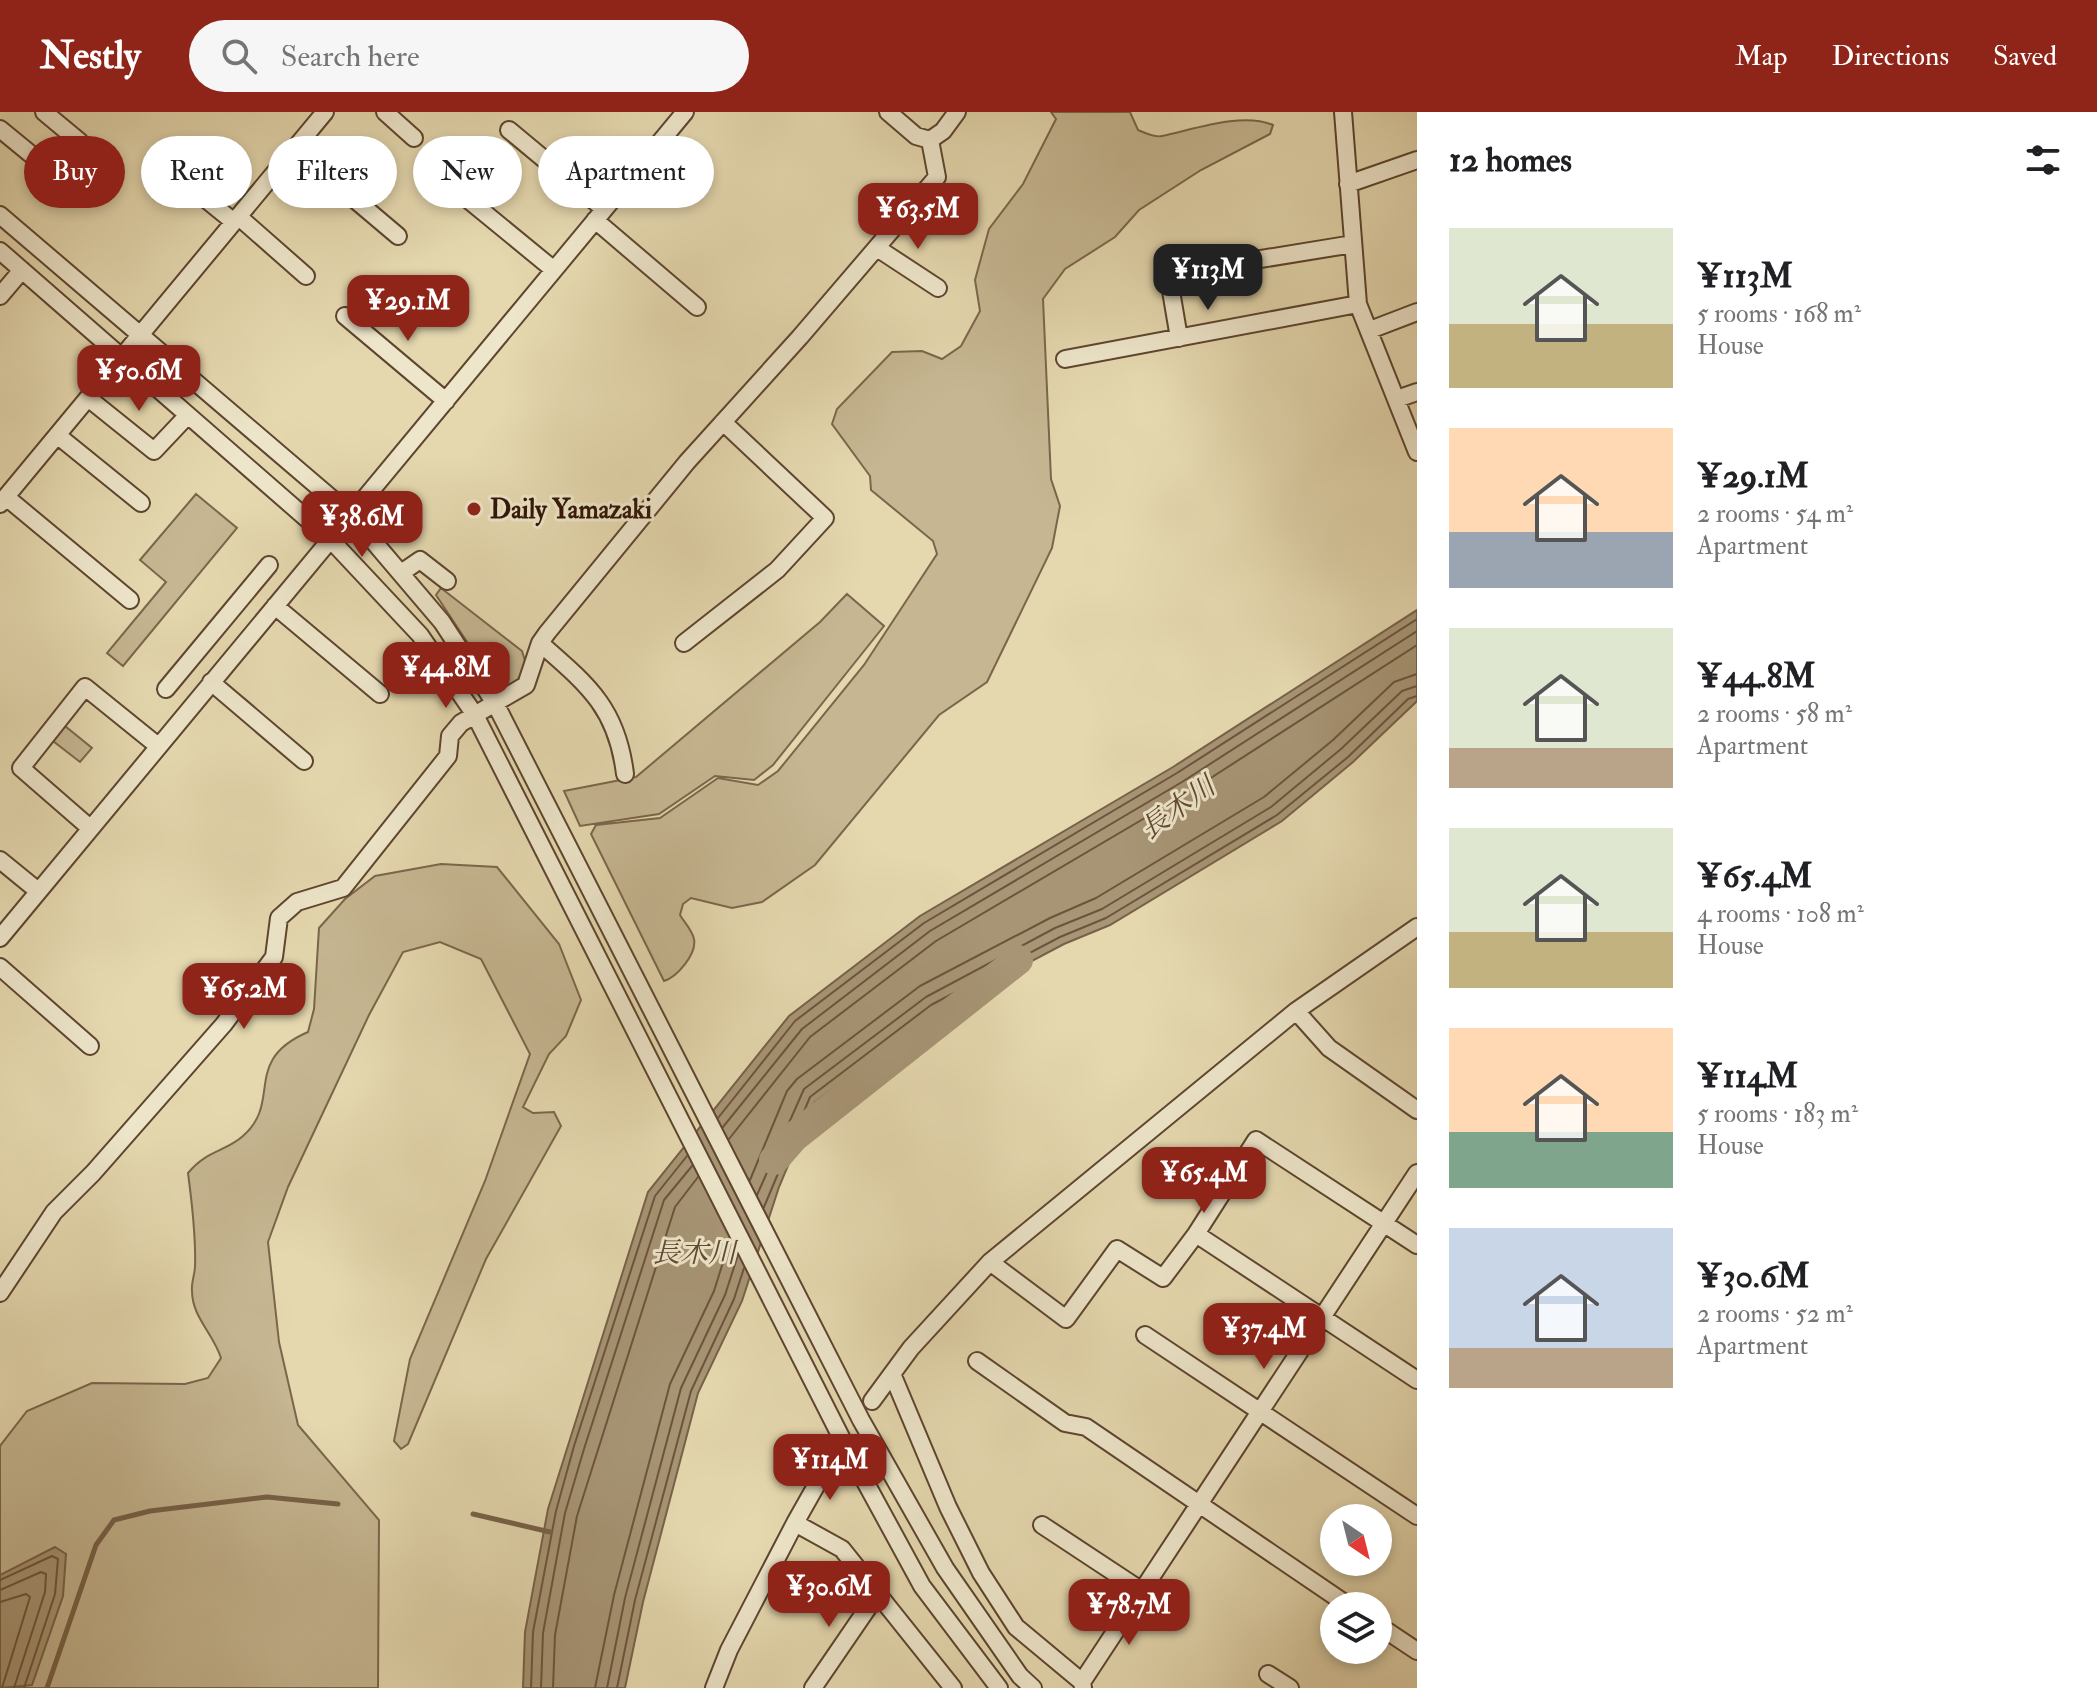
<!DOCTYPE html>
<html lang="en">
<head>
<meta charset="utf-8">
<style>
  body { margin:0; font-family:"IM FELL Double Pica","Noto Serif JP",serif; background:#f6f6f6; color:#202124; height:100vh; display:flex; flex-direction:column; font-size:30px; white-space:nowrap }
  * { box-sizing:border-box; margin:0 }
  p { font-size:26px; color:#757577 }
  .icon { flex:none; width:44px; height:44px; fill:none; stroke:currentColor; stroke-width:2; stroke-linecap:round; stroke-linejoin:round }
  .map { position:relative; flex:1; overflow:hidden }
  .sheet { display:flex; flex-direction:column; background:#fff; width:680px }
  .sheet>* { flex:none }
  .hud { position:absolute; left:24px; top:24px; width:760px; height:72px; display:flex; gap:16px }
  .needle { width:52px; rotate:145deg }
  .tools { position:absolute; left:1320px; top:1392px; display:grid; gap:16px }
  .tools a { display:grid; place-items:center; width:72px; height:72px; border-radius:50%; background:#fff; box-shadow:0 4px 12px #0003; font-size:40px }
  .price { position:absolute; translate:-50% -68px; padding:0 18px; border-radius:16px; background:#8f2418; color:#fff; font-size:26px; line-height:52px; filter:drop-shadow(0 2px 4px #0008) }
  .price::after { content:''; position:absolute; left:50%; top:48px; width:24px; height:18px; margin-left:-12px; background:inherit; clip-path:polygon(0 0,100% 0,50% 100%) }
  .price.current { background:#222; color:#fff }
  ul { padding:0; list-style:none }
  li { display:flex; align-items:center; gap:24px; height:200px; padding:0 32px }
  li span { display:grid; place-items:center; flex:none; width:224px; height:160px; border-radius:0px; color:#555 }
  li>.icon { margin-inline-start:auto }
  span .icon { width:96px; height:96px; fill:#fffc; stroke-width:1 }
  li b { font-size:34px }
  h2 { display:flex; justify-content:space-between; align-items:center; height:96px; padding:0 32px; font-size:34px }
  .chip { padding:0 28px; border-radius:36px; background:#fff; box-shadow:0 4px 12px #0003; font-size:28px; line-height:72px }
  .chip.current { background:#8f2418; color:#fff }
  header { display:flex; align-items:center; gap:48px; box-sizing:border-box; height:112px; padding:0 40px; background:#8f2418; color:#fff }
  header strong { font-size:38px }
  nav { display:flex; gap:44px; margin-inline-start:auto; font-size:28px }
  .search { width:560px; height:72px; background:#f6f6f6; display:flex; align-items:center; gap:20px; box-sizing:border-box; padding:0 28px; border-radius:44px; color:#757577; font-size:30px }
  main { display:flex; flex:1; min-height:0 }
  .map>svg:first-child { display:block }
  .green { fill:#c6b792; stroke:#7b664b; stroke-width:2 }
  .water { fill:#a79575; stroke:#776148; stroke-width:2 }
  .lines { fill:none; stroke-linecap:round; stroke-linejoin:round }
  .shore { stroke:#6c543c; stroke-width:2 }
  .stream { stroke:#776148; stroke-width:5 }
  .river { stroke:#a79575; stroke-width:30 }
  .minor-casing { stroke:#5d452f; stroke-width:20 }
  .minor { stroke:#eee6cb; stroke-width:16 }
  .poi-dot { fill:#8f2418; stroke:#eee6cb; stroke-width:3 }
  .labels { text-anchor:middle; stroke-width:6; stroke-linejoin:round; paint-order:stroke }
  .poi-label { font-size:26px; font-weight:bold; fill:#301404; stroke:#eee6cb; text-anchor:start }
  .water-label { font-size:28px; font-style:italic; fill:#604831; stroke:#eee6cb }
</style>
</head>
<body>
<header>
<strong>Nestly</strong>
<div class="search"><svg class="icon" aria-label="search" viewBox="0 0 24 24"><circle cx="10" cy="10" r="6"/><path d="M15 15l6 6"/></svg>Search here</div>
<nav><a>Map</a><a>Directions</a><a>Saved</a></nav>
</header>
<main>
<div class="map">
<svg width="1417" height="1576" viewBox="0 0 1417 1576">
  <rect width="100%" height="100%" fill="#e5d8af"/>
  <filter id="stains"><feTurbulence type="fractalNoise" baseFrequency=".0025" numOctaves="4"/><feColorMatrix values="0 0 0 0 .2 0 0 0 0 .09 0 0 0 0 .02 0 0 0 .5 -.17"/></filter>
  <radialGradient id="worn" r=".72"><stop offset=".6" stop-color="#630" stop-opacity="0"/><stop offset="1" stop-color="#630" stop-opacity=".3"/></radialGradient>
  <path class="green" d="M1051,0h79l8,18c7,3 17,8 24,6 33,-7 80,-24 111,-11l-3,9 -69,36 -62,40 -24,27 -50,32 -22,30 8,180 9,27 -8,42 -65,134 -48,33 -124,150 -53,37 -30,6 -41,-10 -8,6 -3,11c4,7 12,15 14,24 3,15 -17,38 -30,42l-73,-147 5,-9 64,-7 58,-40 40,7 20,-14 86,-106 73,-111 -4,-13 -62,-51 -1,-14 -38,-52 5,-15 55,-57 30,-1 20,8 19,-13 19,-35 -5,-31 14,-51 34,-45 33,-65z
    M196,382l41,34 -114,138 -16,-13 59,-71 -26,-22z
    M441,476l81,63 5,16 -13,17 -10,6 -9,-6 -59,-89z
    M847,482l37,32 -111,139 -19,15 -39,-4 -56,38 -79,12 -16,-35 72,-14 184,-155z
    M65,614l27,22 -12,14 -27,-21z
    M441,752l56,3 62,77 22,56 -15,36 -17,18 -26,53 10,6 21,-1 7,14 -75,133 -78,185 -7,5 -7,-8 16,-82 75,-178 45,-127 -49,-95 -41,-17 -37,10 -34,63 -81,172 -20,55 11,100 19,83 81,95 -1,168h-378v-242l27,-35 65,-28 93,1 23,-6 13,-20c-8,-25 -29,-41 -29,-67 -1,-8 3,-17 3,-25 1,-31 -3,-63 -7,-93 19,-23 37,-21 55,-37 40,-35 -2,-75 65,-104l6,-23 5,-81 26,-29 30,-23z"/>
  <path class="water" d="M1417,498v91l-64,61 -71,59 -172,104 -46,19 -129,68 -121,91 -35,84 -37,114 -44,92 -55,209 -18,86h-102l2,-56 23,-123 100,-317 141,-176 131,-100 253,-149z
    M55,1435l11,7 -3,42 -31,89 -32,3v-113z"/>
  <g class="lines">
    <path class="shore" d="M718,1006l77,-97 129,-98 253,-150 240,-154
      M723,1015l79,-98 128,-98 252,-149 235,-151
      M729,1027l81,-102 126,-96 253,-149 228,-147
      M750,1068l37,-89 10,-12 123,-93 130,-68 46,-20 168,-101 69,-57 61,-58 23,-8
      M757,1083l47,-106 122,-92 129,-69 47,-19 169,-102 70,-58 61,-58 15,-5
      M764,1095l46,-110 121,-92 129,-68 46,-19 171,-103 71,-58 60,-58 9,-3
      M0,1468l52,-24 6,3 -3,35 -31,94
      M0,1478l41,-18 5,2 -1,18 -31,96
      M0,1490l26,-8 4,3 -28,91
      M531,1576l2,-56 23,-121 18,-65 81,-250 32,-40
      M541,1576l2,-55 22,-120 19,-64 80,-249 28,-34
      M553,1576l2,-53 22,-119 98,-309 23,-30
      M595,1576l19,-93 56,-211 44,-93 16,-51
      M607,1576l18,-90 56,-210 44,-93 13,-40
      M617,1576l18,-88 56,-209 43,-92 10,-31"/>
    <path class="stream" d="M473,1402l77,18
      M47,1576l49,-143 18,-25 36,-9 117,-14 71,7"/>
    <path class="river" d="M774,1048l20,-23 224,-177"/>
    <defs>
      <path id="minor" d="M44,0l36,30
        M385,0l29,26
        M888,0l28,24 14,4 13,-9 14,-19
        M1343,0l15,192 59,148
        M0,17l61,50
        M509,18l95,79
        M295,37l103,87
        M155,46l79,64
        M1348,72l69,-24
        M465,85l89,73
        M0,103l351,300 91,107 54,83 365,715 84,148 75,108 13,12
        M239,105l67,59
        M595,108l102,87
        M877,136l61,40
        M0,139l330,288 90,96 55,80 368,726 79,145 77,102
        M0,184l22,-26
        M345,204l101,85
        M1370,218l47,-18
        M1179,226l-9,-53 4,-4 50,-16 129,-21
        M1065,247l293,-55
        M88,286l66,53 34,-36
        M1397,287l20,-7
        M57,323l84,68
        M6,385l124,103
        M0,392l325,-392
        M401,461l19,-13 27,21
        M275,494l105,88
        M540,531c48,42 77,65 85,131
        M684,531l93,-73 48,-52 -102,-96
        M211,570l93,79
        M166,577l103,-124
        M90,716l-69,-60 64,-81 73,59
        M0,748l38,31
        M0,826l685,-826
        M0,855l90,79
        M1296,899l33,37 88,62
        M1196,1122l60,-94 161,105
        M990,1150l76,57 51,-70 46,29 33,-44 221,146
        M0,1181l54,-81 39,-39 131,-149 50,-67 5,-39 18,-16 46,-14 105,-132 2,-20 11,-13 65,-38 14,-42 7,-10 140,-171 113,-125 137,-160 -7,-37
        M1145,1223l272,181
        M977,1249l88,62 21,4 263,179
        M893,1264l55,131 33,66 35,54 66,55 1,6
        M872,1289l39,-53 79,-86 306,-251 121,-84
        M795,1411l35,-62
        M1042,1413l100,66
        M1378,1513l39,26
        M1268,1562l22,14
        M1082,1570l335,-509
        M714,1576l15,-38 66,-127 47,26 111,139
        M813,1576l65,-95"/>
    </defs>
    <use href="#minor" class="minor-casing"/>
    <use href="#minor" class="minor"/>
  </g>
  <circle class="poi-dot" cx="474" cy="397" r="8"/>
  <g class="labels">
    <g class="poi-label">
      <text x="490" y="406">Daily Yamazaki</text>
    </g>
    <g class="water-label">
      <text transform="translate(1177 695) rotate(-36)" y="10">長木川</text>
      <text x="694" y="1150">長木川</text>
    </g>
  </g>
  <rect width="100%" height="100%" filter="url(#stains)"/>
  <rect width="100%" height="100%" fill="url(#worn)"/>
</svg>
<div class="tools">
<a><svg class="needle" viewBox="-14 -14 28 28"><path d="M0-13l5 13h-10z" fill="#e53935"/><path d="M0 13l5-13h-10z" fill="#757577"/></svg></a>
<a><svg class="icon" aria-label="layers" viewBox="0 0 24 24"><path d="M12 4l9 5-9 5-9-5zM3 14l9 5 9-5"/></svg></a>
</div>
<b class="price" style="left:918px;top:139px">¥63.5M</b>
<b class="price current" style="left:1208px;top:200px">¥113M</b>
<b class="price" style="left:408px;top:231px">¥29.1M</b>
<b class="price" style="left:139px;top:301px">¥50.6M</b>
<b class="price" style="left:362px;top:447px">¥38.6M</b>
<b class="price" style="left:446px;top:598px">¥44.8M</b>
<b class="price" style="left:244px;top:919px">¥65.2M</b>
<b class="price" style="left:1204px;top:1103px">¥65.4M</b>
<b class="price" style="left:1264px;top:1259px">¥37.4M</b>
<b class="price" style="left:830px;top:1390px">¥114M</b>
<b class="price" style="left:829px;top:1517px">¥30.6M</b>
<b class="price" style="left:1129px;top:1535px">¥78.7M</b>
<div class="hud">
<a class="chip current">Buy</a>
<a class="chip">Rent</a>
<a class="chip">Filters</a>
<a class="chip">New</a>
<a class="chip">Apartment</a>
</div>
</div>
<section class="sheet">
<h2>12 homes<svg class="icon" aria-label="filters" viewBox="0 0 24 24"><path d="M4 7h16M4 17h16"/><circle cx="9" cy="7" r="2"/><circle cx="15" cy="17" r="2"/></svg></h2>
<ul>
<li><span style="background:linear-gradient(#dfe7d0 60%,#c2b280 0)"><svg class="icon" aria-label="home" viewBox="0 0 24 24"><path d="M3 11l9-7 9 7M6 9v11h12V9"/></svg></span><div><b>¥113M</b><p>5 rooms · 168 m²</p><p>House</p></div></li>
<li><span style="background:linear-gradient(#ffd9b3 65%,#9aa5b1 0)"><svg class="icon" aria-label="home" viewBox="0 0 24 24"><path d="M3 11l9-7 9 7M6 9v11h12V9"/></svg></span><div><b>¥29.1M</b><p>2 rooms · 54 m²</p><p>Apartment</p></div></li>
<li><span style="background:linear-gradient(#dfe7d0 75%,#b9a48a 0)"><svg class="icon" aria-label="home" viewBox="0 0 24 24"><path d="M3 11l9-7 9 7M6 9v11h12V9"/></svg></span><div><b>¥44.8M</b><p>2 rooms · 58 m²</p><p>Apartment</p></div></li>
<li><span style="background:linear-gradient(#dfe7d0 65%,#c2b280 0)"><svg class="icon" aria-label="home" viewBox="0 0 24 24"><path d="M3 11l9-7 9 7M6 9v11h12V9"/></svg></span><div><b>¥65.4M</b><p>4 rooms · 108 m²</p><p>House</p></div></li>
<li><span style="background:linear-gradient(#ffd9b3 65%,#7fa58c 0)"><svg class="icon" aria-label="home" viewBox="0 0 24 24"><path d="M3 11l9-7 9 7M6 9v11h12V9"/></svg></span><div><b>¥114M</b><p>5 rooms · 183 m²</p><p>House</p></div></li>
<li><span style="background:linear-gradient(#c9d6e8 75%,#b9a48a 0)"><svg class="icon" aria-label="home" viewBox="0 0 24 24"><path d="M3 11l9-7 9 7M6 9v11h12V9"/></svg></span><div><b>¥30.6M</b><p>2 rooms · 52 m²</p><p>Apartment</p></div></li>
</ul>
</section>
</main>
</body>
</html>
